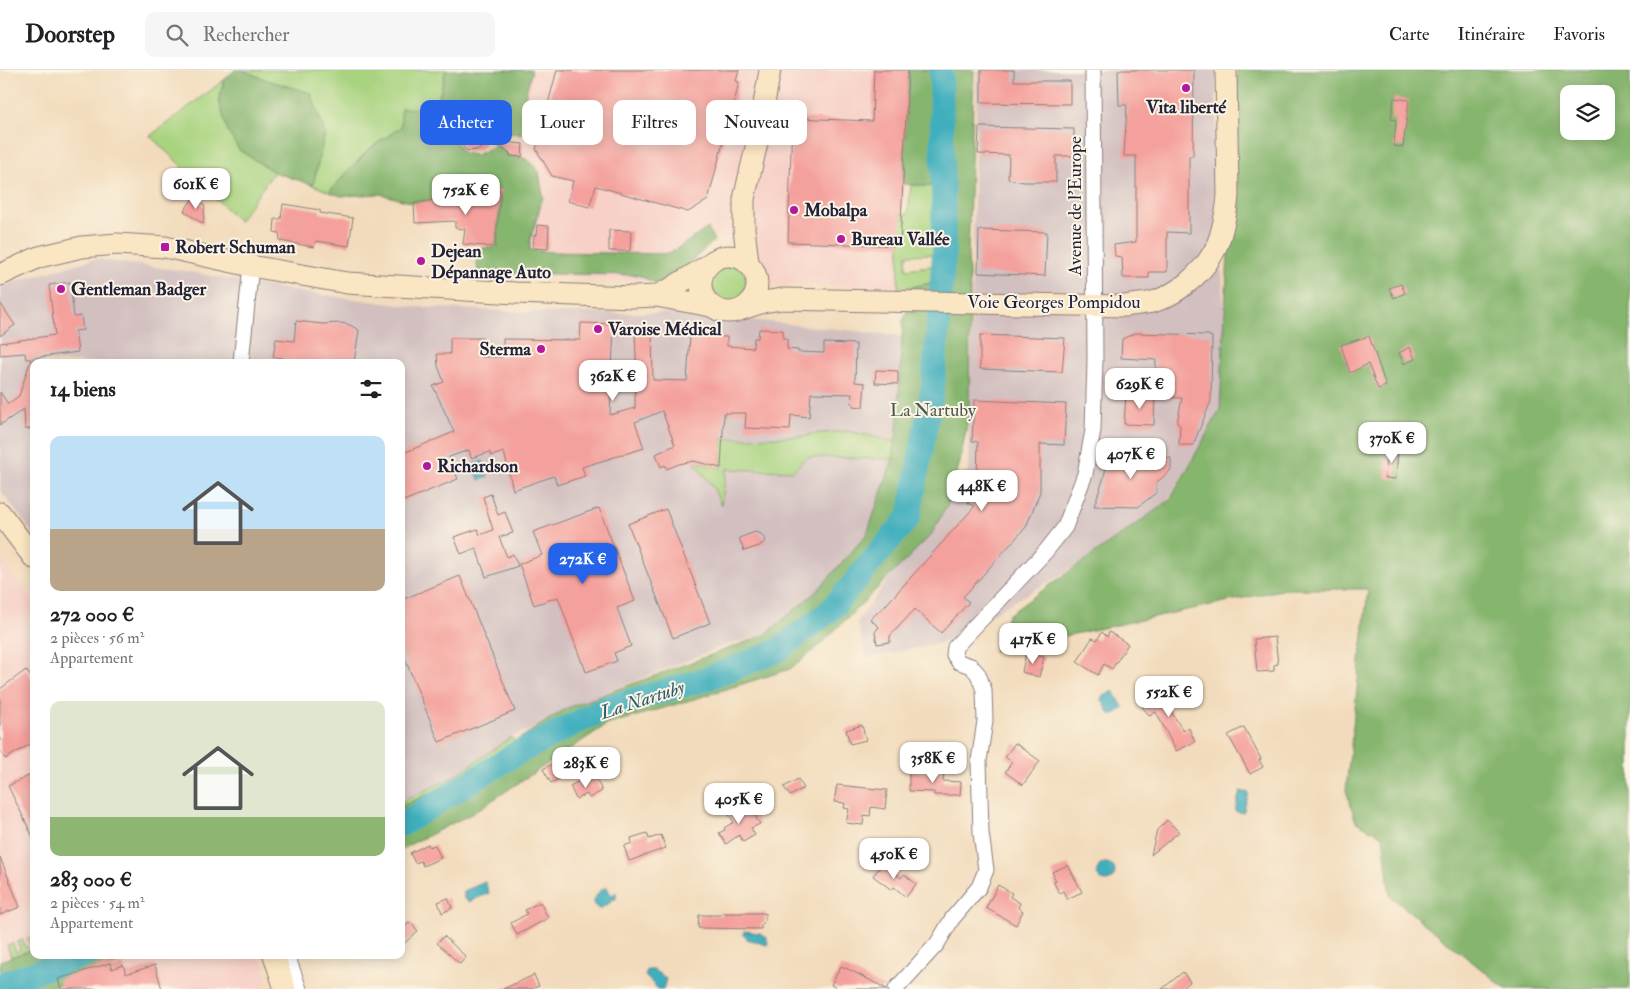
<!DOCTYPE html>
<html lang="fr">
<head>
<meta charset="utf-8">
<style>
  body { margin:0; font-family:"IM FELL Double Pica",serif; background:#f6f6f6; color:#202124; height:100vh; display:flex; flex-direction:column; font-size:19px; white-space:nowrap }
  * { box-sizing:border-box; margin:0 }
  p { font-size:16px; color:#757577 }
  .icon { flex:none; width:28px; height:28px; fill:none; stroke:currentColor; stroke-width:2; stroke-linecap:round; stroke-linejoin:round }
  .map { position:relative; flex:1; overflow:hidden }
  .side { position:absolute; left:30px; top:289px; width:375px; height:600px; display:flex; flex-direction:column; background:#fff; border-radius:10px; box-shadow:0 2px 12px #0003 }
  .side>* { flex:none }
  .guide { position:absolute; left:420px; top:30px; width:475px; height:45px; display:flex; gap:10px }
  .buttons { position:absolute; left:1560px; top:15px; display:grid; gap:10px }
  .buttons a { display:grid; place-items:center; width:55px; height:55px; border-radius:10px; background:#fff; box-shadow:0 2px 12px #0003; font-size:25px }
  .price { position:absolute; translate:-50% -42px; padding:0 11px; border-radius:10px; background:#fff; color:#222; font-size:16px; line-height:32px; filter:drop-shadow(0 1px 2px #0008) }
  .price::after { content:''; position:absolute; left:50%; top:30px; width:15px; height:11px; margin-left:-8px; background:inherit; clip-path:polygon(0 0,100% 0,50% 100%) }
  .price.selected { background:#2563eb; color:#fff }
  ul { padding:0; list-style:none }
  li { display:grid; align-content:center; gap:10px; height:265px; padding:0 20px }
  li span { display:grid; place-items:center; height:155px; border-radius:10px; color:#555 }
  li>.icon { margin-inline-start:auto }
  span .icon { width:90px; height:90px; fill:#fffc; stroke-width:1 }
  li b { font-size:21px }
  h2 { display:flex; justify-content:space-between; align-items:center; height:60px; padding:0 20px; font-size:21px }
  .chip { padding:0 18px; border-radius:10px; background:#fff; box-shadow:0 2px 12px #0003; font-size:18px; line-height:45px }
  .chip.selected { background:#2563eb; color:#fff }
  header { display:flex; align-items:center; gap:30px; box-sizing:border-box; height:70px; padding:0 25px; background:#fff; border-bottom:1px solid #e0e0e0 }
  header strong { font-size:24px }
  nav { display:flex; gap:28px; margin-inline-start:auto; font-size:18px }
  .search { width:350px; height:45px; background:#f6f6f6; display:flex; align-items:center; gap:12px; box-sizing:border-box; padding:0 18px; border-radius:10px; color:#757577; font-size:19px }
  .map>svg:first-child { display:block }
  .built { fill:#f7d1c8 }
  .industrial { fill:#d2bfc0 }
  .green { fill:#a8d37f; stroke:#657a5d }
  .forest { fill:#86b56e; stroke:#546c54; fill-rule:evenodd }
  .water { fill:#41afbd; stroke:#32687c }
  .lines { fill:none; stroke-linecap:round; stroke-linejoin:round }
  .river { stroke:#41afbd; stroke-width:24 }
  .building { fill:#f4a09c }
  .street-casing { stroke:#8a7e7c; stroke-width:17 }
  .secondary-casing { stroke:#8a7e7c; stroke-width:23 }
  .street { stroke:#fff; stroke-width:15 }
  .secondary { stroke:#fbe6c3; stroke-width:21 }
  .poi-dot { fill:#b5179e; stroke:#fcf5e5; stroke-width:2 }
  .labels { text-anchor:middle; stroke-width:4; stroke-linejoin:round; paint-order:stroke }
  .poi-label { font-size:18px; font-weight:bold; fill:#22223b; stroke:#fcf5e5; text-anchor:start }
  .street-label { font-size:18px; fill:#22223b; stroke:#fcf5e5 }
  .park-label { font-size:18px; fill:#4a574f; stroke:#fcf5e5 }
  .water-label { font-size:19px; font-style:italic; fill:#2e5a6f; stroke:#fcf5e5 }
</style>
</head>
<body>
<header>
<strong>Doorstep</strong>
<div class="search"><svg class="icon" aria-label="search" viewBox="0 0 24 24"><circle cx="10" cy="10" r="6"/><path d="M15 15l6 6"/></svg>Rechercher</div>
<nav><a>Carte</a><a>Itinéraire</a><a>Favoris</a></nav>
</header>
<div class="map">
<svg width="1630" height="919" viewBox="0 0 1630 919">
  <rect width="100%" height="100%" fill="#fcf5e5"/>
  <filter id="ink" filterUnits="userSpaceOnUse"><feTurbulence type="fractalNoise" baseFrequency=".02" numOctaves="2"/><feDisplacementMap in="SourceGraphic" scale="10" xChannelSelector="R" yChannelSelector="G"/><feConvolveMatrix kernelMatrix="1 2 1 2 8 2 1 2 1" color-interpolation-filters="sRGB"/></filter>
  <filter id="wash" filterUnits="userSpaceOnUse"><feTurbulence type="fractalNoise" baseFrequency=".0096" numOctaves="4" result="noise"/><feDisplacementMap in="SourceGraphic" scale="20" xChannelSelector="R" yChannelSelector="G"/><feGaussianBlur stdDeviation="1.12" result="paint"/><feColorMatrix in="noise" values="0 0 0 0 0 0 0 0 0 0 0 0 0 0 0 0 0 1.4 0 .05"/><feComposite in="paint" operator="in"/></filter>
  <g filter="url(#wash)">
    <rect width="100%" height="100%" fill="#f2dbbc"/>
    <path class="built" d="M523,0h381l-6,218 -123,-4 -22,-33 -41,-18 -72,51 -121,-11 -5,-164z
      M0,487l34,45v347l-34,13z
      M151,885h109l6,18v10l-4,6h-204z"/>
    <path class="industrial" d="M977,0h239l1,104 8,156 -5,80 -53,92 -96,67 -130,74 -74,15 -10,-36 111,-151z
      M94,189l90,12 116,21 115,15 137,6h131l219,23 -5,94 -4,29 -26,75 -49,56 -53,45 -39,10 -157,62 -33,20 -24,10 -60,41 -51,24v-440h-367v173l-34,-45v-202l7,-4z"/>
    <path class="green" d="M241,0h205l-10,39 -35,18 -32,22 -40,43 -16,-7 12,-52 -58,-53z
      M224,10l-5,21 20,49 35,22 -35,49 -89,-85z
      M911,115l28,2 -1,67 -31,1 -1,14 32,-4 -4,17 -22,5 -14,1 3,-74h7z
      M711 213a18 18 0 1 1 36 0a18 18 0 1 1-36 0Z
      M848,361l48,11 -3,17 -86,-2 -14,14 -66,-2 -6,36 -7,-16 -20,-28 27,7 1,-29 86,-3 1,-2z
      M512,667l2,4 -64,42 -49,24v-5l51,-24z
      M33,866l1,13 -23,8 -4,-12 6,-2 3,9 4,-2 -3,-8 6,-2 3,8 4,-2 -3,-8z"/>
    <path class="forest" d="M235,0h6l26,10 44,13 14,40 -12,52 -39,-13 -35,-22 -11,-18 -9,-31 5,-21z
      M446,0h86l-6,23 -5,41 -28,-2 -11,-13h-14l-11,7 -2,15 8,12 13,2 21,-10 13,11 12,1 10,6 7,9 4,25 -13,44v9l21,2 118,2 39,-26 6,13 -37,33 -20,10 -19,-9 -160,-2 -2,-24 19,-2 6,-57 -11,-1 -21,6 -17,-2 -11,6 -27,4 -34,-9 -39,2 -12,-4 40,-43 32,-22v-19l35,1z
      M908,0h66l-6,186 2,36 -1,121 -9,49 -13,43 -16,30 -110,109 -31,25 -99,31 -85,25 -133,88 -66,33 -6,6v-45l51,-25 115,-74 198,-73 53,-45 49,-56 26,-75 4,-29 6,-109c6,-10 4,-23 9,-34l22,-5 4,-17 1,-78 -36,-3z
      M1237,0h393v919h-124l-116,-93 -7,-60 -27,-14 -10,-32 22,-201h-82l-292,62 14,-36 162,-115 50,-90 8,-157 10,-118zM1569,24h37v37h-37z
      M34,879v6h108l-30,11 -2,-3 -51,16 1,5 -17,5h-43v-28z"/>
    <path class="water" d="M483,391l5,16 -9,3 -6,-16z
      M1113,621l11,17 -13,8 -10,-18z
      M588,681l5,2 2,5 -19,12 -5,-2 -1,-5z
      M1240,721l9,2 -6,20 -8,-2z
      M1097 802a9 9 0 1 1 18 0a9 9 0 1 1-18 0Z
      M485,812l4,11 -21,9 -1,-2 -3,-1v-8z
      M607,817l4,8 3,-1 2,-2v7h-5v3l-12,7 -4,-3 -2,-6 8,-10z
      M744,861l16,2 7,6 1,4 -1,2 -20,-6 -4,-4z
      M647,900h7l12,9 -3,10h-5l-13,-13z"/>
    <g class="lines">
      <path class="river" d="M401,755l118,-73 89,-45 98,-28 71,-28 54,-41 78,-93 24,-131 11,-132 -3,-184
        M0,914l86,-29"/>
    </g>
    <g id="blocks">
      <path class="building" d="M557,0h182l-3,11 3,1 -6,26 -8,1v7h5l-22,84 -20,12 -92,-26 -7,21 -21,-6 5,-20 -21,-5 -16,-27z
        M874,0h34l-8,176 -112,-4 4,-124 80,3z
        M981,0h33v11h56v23l-89,-1z
        M1118,0h76l-1,86h-4v77l-22,-1v40h-18v6h-26l-1,-21 -7,-1 -1,-11 22,-3v-86h-12l3,-51h-8z
        M1394,28l15,2 -6,47 -9,-1 2,-26 -5,-1z
        M472,53l5,1 7,5 3,11 36,4 -1,13 -12,-1v-3l-23,-13 -7,9 -9,2 -5,-1 -6,-7 -1,-9 5,-8z
        M979,57l95,2v27h-18v26h-32l-16,-3 1,-24 -31,-1z
        M490,119l11,1 -6,57 -32,-3 2,-15 -10,-1v-7l-40,2 -1,-20 28,-4 26,2 1,-6z
        M193,128l12,8 -2,18 -19,-13z
        M283,134l37,6v3l33,5 -4,28 -33,-5 -2,6 -34,-6 -1,-8 -5,-1 1,-13h6z
        M537,155l12,1 -1,23 -15,-1 1,-13h2z
        M609,160l22,1 -1,20h-21z
        M979,160l68,2 -2,44 -67,-3z
        M70,212l4,35 7,-1 2,14 -8,1 3,21 -45,6 1,71h-9l-1,-20 -24,16v-33l8,12 11,-8 12,-37h-5l-1,-6 -25,2v-12l55,-8 -6,-50z
        M1401,214l4,9 -11,5 -5,-10z
        M0,233l15,22 -15,11z
        M296,251l26,3 19,-1 9,2 9,5 -5,32h-72l1,-4 -10,-1 3,-18 18,2z
        M581,253l33,1 -4,91 25,-7v-23l2,-1 -2,-53h17l1,49 34,1 3,-45 37,1v9l26,2 1,-10h4l1,-9 24,1v9h4v10l11,1v2l26,1v-10l32,1 -1,38 10,1 -2,24 -10,-1v-3h-2l1,-9 -41,-1 -2,24 -18,-2 -1,15 -45,-2 1,-15h-22l-3,55 -27,-7 -15,3 -12,5 -2,-4 -4,2 -5,-13 19,-9 -13,-34 -27,11 9,26 -62,19 3,9 -28,9 -3,-9 -41,14 -9,-38 -13,4 -1,-4 -19,6 -2,-8 -20,7 9,22 -57,23v-48l53,-22 -21,-46 11,-4 -6,-16 -1,-12h13v-16h32l-1,19h22v-18l77,1z
        M1135,263l73,2 4,2 -1,64 -18,44h-14l1,-20 -3,-2 5,-25 -27,-1 1,-37 -35,-2 1,-19z
        M980,265l85,3 -3,34 -82,-3z
        M1369,266l17,50 -8,3 -10,-25 -18,9 -9,-28z
        M1410,277l5,12 -11,5 -5,-11z
        M876,300l22,1v13l-23,-1z
        M1126,324l29,1 -1,30 -30,-1z
        M974,330l92,4 -2,41 -24,-1v48l-14,35 -63,70 6,5 -28,31 -26,-24 -25,27v6l-13,2 -2,-12 4,-5 -9,-8 15,-13 90,-100 -7,-3 9,-24 1,-37 -6,-1z
        M1387,379h11l-2,30 -11,-1z
        M1109,386l62,2v12l-15,13 1,9 -19,15 -44,-1 9,-26z
        M491,424l7,21 7,-3 8,21 -14,4 8,20 6,-3 5,12 -32,11 -10,-29 -15,6 -7,-17 24,-8 2,6 13,-5 -10,-33z
        M599,438l36,93 -18,7 14,38 -17,7 3,8 -31,11 -3,-9h-1l-24,-66 -24,8 -15,-41 23,-9 -9,-23z
        M666,439l44,114 -37,15 -45,-114z
        M755,462l6,2 5,7 -7,5 -15,5 -5,-13z
        M460,506l55,135 -76,31 -38,-93v-49z
        M1102,562l5,5 2,-5 19,12 -16,25 -8,-5 -6,11 -21,-13 15,-24 5,2z
        M1275,567l3,27 -4,1v6l-17,1 -3,-33z
        M1026,583l18,4 -5,20 -17,-5z
        M26,600l8,11v61l-29,17 -5,-8v-62z
        M1169,614l9,10 -12,9 17,28 6,-3 6,14 -19,9 -20,-39 -6,4 -8,-9z
        M862,655l4,15 -16,4 -4,-14z
        M1244,657l17,32 -2,1 4,7 -13,7 -22,-39z
        M1015,673l25,18 -17,24 -18,-13 7,-10 -7,-5z
        M554,693l8,14 -11,6 -8,-14z
        M909,702l35,1 -1,8 18,1 -1,13h-26v-3l-25,-1z
        M34,703v66l-26,-53z
        M596,708l6,13 -13,7 -2,-4 -11,5 -6,-13 11,-6 3,4z
        M798,709l6,9 -14,8 -6,-9z
        M837,715l50,5 -2,19 -14,-2 -1,9 -6,-1 -1,10 -17,-2 3,-14 -5,-1 1,-5 -11,-1z
        M733,732l10,14 9,-5 8,13 -9,4 4,7 -12,7 -4,-7 -13,9 -7,-11 6,-3 -1,-2 10,-6 -10,-14z
        M1167,750l12,12 -28,23 6,-25z
        M647,763l2,6 12,-4 5,13 -37,13 -5,-15 8,-3 -1,-5z
        M428,774l1,3 6,-2 6,13 -18,8 -2,-5 -6,2 -5,-10z
        M0,787l20,50 -20,8z
        M883,793l18,15 3,-4 12,10 -10,13 -12,-10 -2,3 -19,-14z
        M1068,795l14,27 -15,7 -4,-8 -4,2 -6,-12h3l-4,-9z
        M998,815l14,8 -2,4 10,6 -2,5 5,3 -7,14 -30,-17z
        M448,828l4,10 -10,5 -4,-11z
        M540,832l8,16 -31,17 -6,-12 16,-9 -2,-4z
        M721,843h44v8l-4,4v4l-63,-1 1,-13h22z
        M410,852l8,9 -17,15v-16z
        M444,866l22,21 -6,7 -23,-21z
        M110,893l2,6 11,-4 3,9 29,-9 7,24h-101l-3,-10z
        M841,896l7,3 39,20h-49l-7,-4z
        M1183,902l7,10 -8,7h-20z
        M534,905l5,11 -8,3h-28z"/>
    </g>
  </g>
  <g filter="url(#ink)">
    <use href="#blocks" fill-opacity="0" stroke="#8a7e7c" stroke-width="1"/>
    <g class="lines">
      <defs>
        <path id="street" d="M241,292l10,-96
          M288,888l11,31
          M896,919l41,-45 15,-25 27,-32 7,-17 -5,-37 -2,-72 6,-40 -1,-31 -6,-16 -7,-8 -12,-4 -5,-7 1,-8 91,-96 19,-24 20,-53 8,-44 2,-70 -2,-290"/>
        <path id="secondary" d="M701 214a28 28 0 1 1 56 0a28 28 0 1 1-56 0Z
          M748,192l-4,-33v-30l13,-56 13,-73
          M0,205l39,-18 43,-10 35,-3 48,3 86,19 96,17 169,10 118,4 22,-1 55,10
          M656,226l14,-7 37,-23
          M742,239l21,-7 19,-3 343,7c10,-2 21,-2 31,-5 22,-8 44,-26 56,-46 9,-14 15,-44 16,-60l-2,-125
          M0,443l34,45
          M274,885l11,34"/>
      </defs>
      <use href="#street" class="street-casing"/>
      <use href="#secondary" class="secondary-casing"/>
      <use href="#street" class="street"/>
      <use href="#secondary" class="secondary"/>
    </g>
  </g>
  <g class="poi-dot">
    <circle cx="1186" cy="18" r="5"/>
    <circle cx="794" cy="140" r="5"/>
    <circle cx="841" cy="169" r="5"/>
    <rect x="160" y="172" width="10" height="10" rx="2.5"/>
    <circle cx="421" cy="191" r="5"/>
    <circle cx="61" cy="219" r="5"/>
    <circle cx="598" cy="259" r="5"/>
    <circle cx="541" cy="279" r="5"/>
    <circle cx="427" cy="396" r="5"/>
  </g>
  <g class="labels">
    <g class="poi-label">
      <text x="1186" y="43" text-anchor="middle">Vita liberté</text>
      <text x="804" y="146">Mobalpa</text>
      <text x="851" y="175">Bureau Vallée</text>
      <text x="175" y="183">Robert Schuman</text>
      <text x="431" y="187">Dejean<tspan x="431" dy="21">Dépannage Auto</tspan></text>
      <text x="71" y="225">Gentleman Badger</text>
      <text x="608" y="265">Varoise Médical</text>
      <text x="531" y="285" text-anchor="end">Sterma</text>
      <text x="437" y="402">Richardson</text>
    </g>
    <g class="street-label">
      <text transform="translate(1075 136) rotate(-90)" y="6">Avenue de l'Europe</text>
      <text x="1054" y="238">Voie Georges Pompidou</text>
    </g>
    <g class="park-label">
      <text x="933" y="346">La Nartuby</text>
    </g>
    <g class="water-label">
      <text transform="translate(642 629) rotate(-18)" y="7">La Nartuby</text>
    </g>
  </g>
</svg>
<div class="buttons">
<a><svg class="icon" aria-label="layers" viewBox="0 0 24 24"><path d="M12 4l9 5-9 5-9-5zM3 14l9 5 9-5"/></svg></a>
</div>
<b class="price" style="left:196px;top:140px">601K €</b>
<b class="price" style="left:466px;top:146px">752K €</b>
<b class="price" style="left:613px;top:332px">362K €</b>
<b class="price" style="left:1140px;top:340px">629K €</b>
<b class="price" style="left:1392px;top:394px">370K €</b>
<b class="price" style="left:1131px;top:410px">407K €</b>
<b class="price" style="left:982px;top:442px">448K €</b>
<b class="price selected" style="left:583px;top:515px">272K €</b>
<b class="price" style="left:1033px;top:595px">417K €</b>
<b class="price" style="left:1169px;top:648px">552K €</b>
<b class="price" style="left:933px;top:714px">358K €</b>
<b class="price" style="left:586px;top:719px">283K €</b>
<b class="price" style="left:739px;top:755px">405K €</b>
<b class="price" style="left:894px;top:810px">450K €</b>
<div class="guide">
<a class="chip selected">Acheter</a>
<a class="chip">Louer</a>
<a class="chip">Filtres</a>
<a class="chip">Nouveau</a>
</div>
<section class="side">
<h2>14 biens<svg class="icon" aria-label="filters" viewBox="0 0 24 24"><path d="M4 7h16M4 17h16"/><circle cx="9" cy="7" r="2"/><circle cx="15" cy="17" r="2"/></svg></h2>
<ul>
<li><span style="background:linear-gradient(#bfe0f5 60%,#b9a48a 0)"><svg class="icon" aria-label="home" viewBox="0 0 24 24"><path d="M3 11l9-7 9 7M6 9v11h12V9"/></svg></span><div><b>272 000 €</b><p>2 pièces · 56 m²</p><p>Appartement</p></div></li>
<li><span style="background:linear-gradient(#dfe7d0 75%,#8fb573 0)"><svg class="icon" aria-label="home" viewBox="0 0 24 24"><path d="M3 11l9-7 9 7M6 9v11h12V9"/></svg></span><div><b>283 000 €</b><p>2 pièces · 54 m²</p><p>Appartement</p></div></li>
</ul>
</section>
</div>
</body>
</html>
